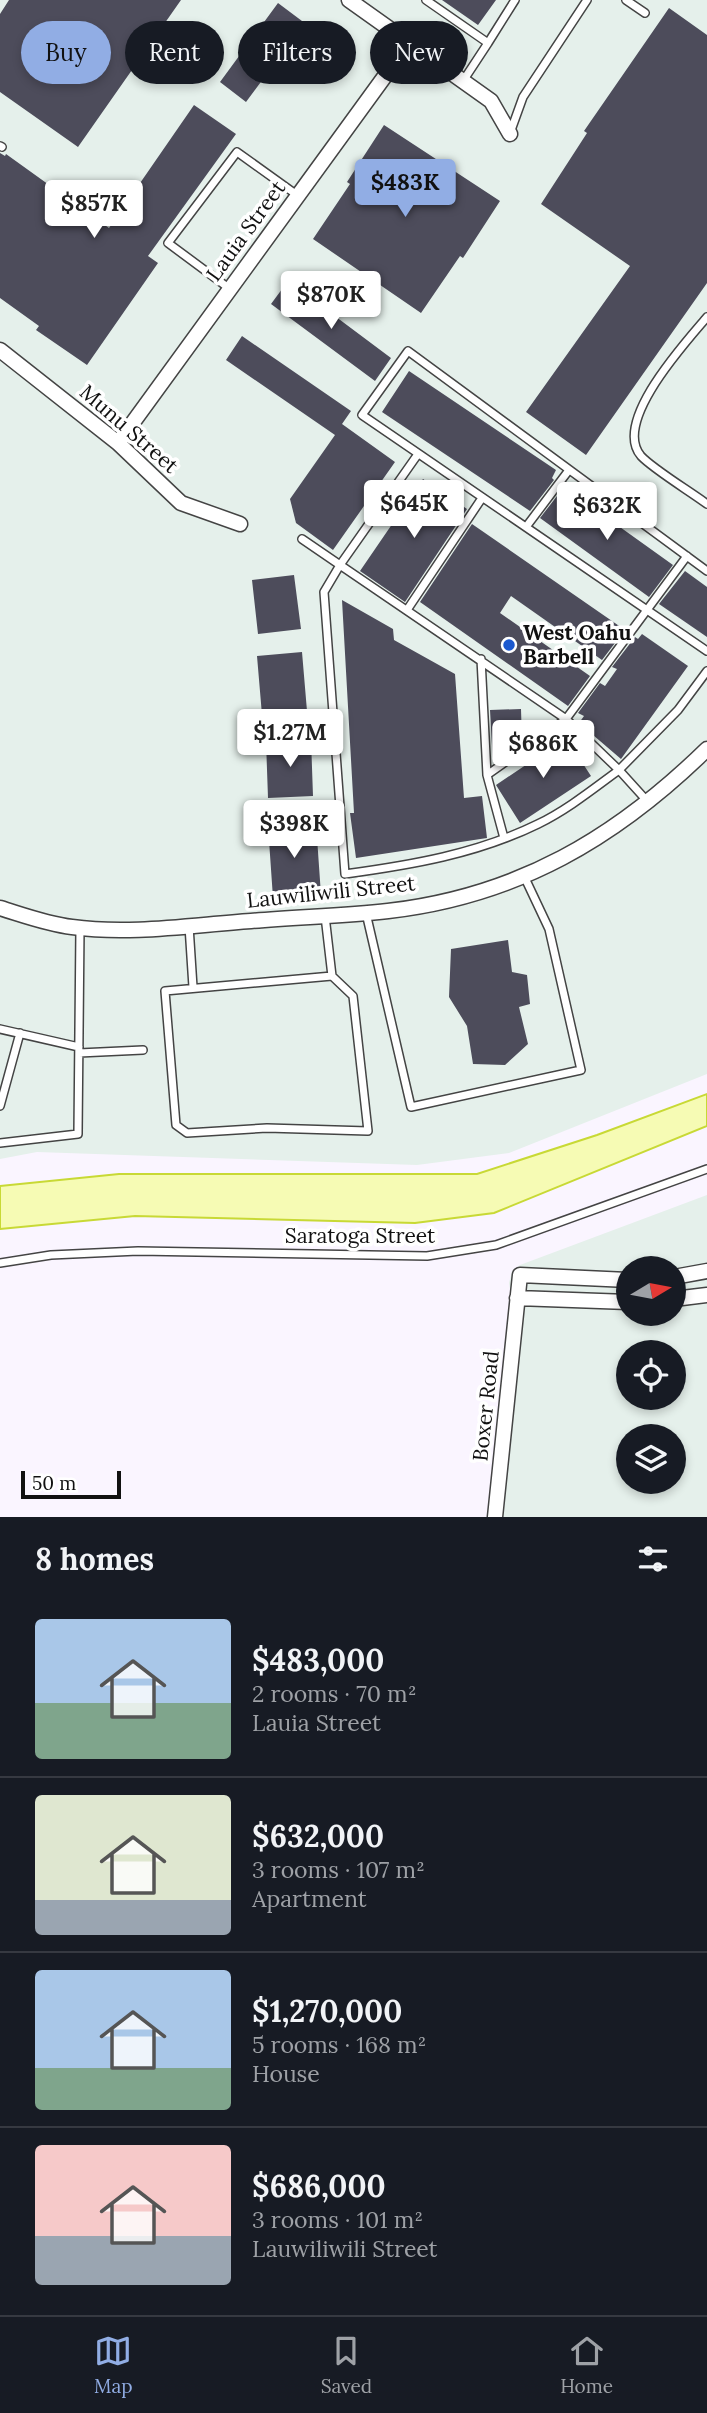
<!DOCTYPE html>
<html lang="en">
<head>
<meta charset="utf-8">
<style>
  body { margin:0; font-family:Lora,serif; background:#20242c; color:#f1f3f6; height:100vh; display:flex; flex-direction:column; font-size:26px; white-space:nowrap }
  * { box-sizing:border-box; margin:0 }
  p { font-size:23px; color:#9ea1a6 }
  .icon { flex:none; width:38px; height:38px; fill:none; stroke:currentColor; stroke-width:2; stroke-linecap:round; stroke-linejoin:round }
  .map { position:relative; height:1517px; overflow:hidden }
  .drawer { display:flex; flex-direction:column; background:#171b24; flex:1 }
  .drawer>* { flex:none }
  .guide { position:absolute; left:21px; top:21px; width:665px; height:63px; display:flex; gap:14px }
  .needle { width:46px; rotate:80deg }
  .fabs { position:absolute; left:616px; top:1256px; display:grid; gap:14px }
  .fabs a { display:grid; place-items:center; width:70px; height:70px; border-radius:50%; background:#171b24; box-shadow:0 4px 10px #0003; font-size:35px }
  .scale { position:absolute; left:21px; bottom:18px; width:100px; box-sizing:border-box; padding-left:7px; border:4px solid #111; border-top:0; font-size:19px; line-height:24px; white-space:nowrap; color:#111; -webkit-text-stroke:5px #fff; paint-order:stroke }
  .price { position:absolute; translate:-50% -60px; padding:0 16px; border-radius:7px; background:#fff; color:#222; font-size:23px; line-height:46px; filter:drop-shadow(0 2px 4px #0008) }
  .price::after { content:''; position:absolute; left:50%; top:42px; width:21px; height:16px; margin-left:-10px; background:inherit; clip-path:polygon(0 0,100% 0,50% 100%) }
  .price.on { background:#91ade4; color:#111 }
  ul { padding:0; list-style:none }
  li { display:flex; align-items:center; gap:21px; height:175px; padding:0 35px }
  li+li { border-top:2px solid #363941 }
  li span { display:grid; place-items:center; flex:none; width:196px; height:140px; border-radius:7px; color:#555 }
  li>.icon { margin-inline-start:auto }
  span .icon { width:84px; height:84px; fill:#fffc; stroke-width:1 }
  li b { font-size:30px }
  h2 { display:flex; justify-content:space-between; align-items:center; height:84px; padding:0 35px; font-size:30px }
  .pill { padding:0 24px; border-radius:32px; background:#171b24; box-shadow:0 4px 10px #0003; font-size:24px; line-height:63px }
  .pill.on { background:#91ade4; color:#111 }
  .tab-bar { display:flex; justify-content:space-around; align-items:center; height:98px; border-top:2px solid #363941; background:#171b24; font-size:19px; color:#9ea1a6 }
  .tab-bar a { display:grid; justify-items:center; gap:4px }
  .tab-bar .on { color:#91ade4 }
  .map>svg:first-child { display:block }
  .industrial { fill:#e5f0eb; fill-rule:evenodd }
  .water { fill:#f6fbb4; stroke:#c8d935; stroke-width:2 }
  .building { fill:#4d4c5b }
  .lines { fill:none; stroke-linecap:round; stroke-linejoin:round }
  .service-casing { stroke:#444; stroke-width:10 }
  .minor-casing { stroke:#444; stroke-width:17 }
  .service { stroke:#fff; stroke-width:7 }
  .minor { stroke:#fff; stroke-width:14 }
  .poi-dot { fill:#1b58cf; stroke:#fff; stroke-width:2.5 }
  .labels { text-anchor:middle; stroke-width:7; stroke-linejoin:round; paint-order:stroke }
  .street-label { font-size:21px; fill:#111; stroke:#fff }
  .poi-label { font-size:21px; font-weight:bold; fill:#111; stroke:#fff; text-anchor:start }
</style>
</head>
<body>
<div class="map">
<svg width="707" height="1517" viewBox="0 0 707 1517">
  <rect width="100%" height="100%" fill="#faf5ff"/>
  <path class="industrial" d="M0,0h707v1074l-198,79 -92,12 -380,-13 -37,7z
    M707,1195v322h-209l14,-215 -3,-19 3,-12 8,-6zM628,1269h46v45h-46zM628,1353h46v45h-46zM628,1437h46v45h-46z"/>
  <path class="water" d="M707,1094v32l-213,87 -79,10 -280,-7 -135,13v-43l119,-12h358l120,-39z"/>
  <path class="building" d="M9,0h172l-103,147 -78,-55v-78z
    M442,0h54l-18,25z
    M278,3l24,18 -19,26 11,8 -20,27 -8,-7 -20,27 -26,-20z
    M669,8l38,27v248l-121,172 -60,-43 104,-146 -89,-62 46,-71 -3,-2z
    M194,105l42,29 -88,122 10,7 -71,102 -51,-35 3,-4 -39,-28v-145l5,3 1,-2 103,74z
    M384,125l116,76 -37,57 -3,-2 -39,57 -108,-74 37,-55 -3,-2z
    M288,281l103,77 -16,23 -104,-77z
    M242,336l109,75 -9,13 53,38 -62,88 -37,-27 -6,-24 45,-64 -109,-75z
    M409,371l147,99 -4,8 2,2 -24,31 -148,-99z
    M423,479l44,30 -62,93 -45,-31z
    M564,487l109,78 -24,32 -109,-79z
    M472,524l153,106 -23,30 -91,-64 -11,17 90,63 -22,30 -148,-104z
    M685,571l22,16v50l-48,-33z
    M294,575l7,54 -43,5 -6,-54z
    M342,600l51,29 1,11 61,34 9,124 18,-2 5,42 -131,20 -6,-45h4z
    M642,634l46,32 -67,93 -42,-36 5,-7 -6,-3 22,-30 5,3 12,-17 -5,-2 23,-30 3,2z
    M302,652l5,59 -45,4 -5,-59z
    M521,709l1,33 -29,21 -3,-53z
    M566,738l25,38 -71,47 -24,-38z
    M311,739l2,57 -45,2 -2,-57z
    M316,823l5,72 -48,3 -5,-72z
    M508,940l4,32 15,3 3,29 -11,3 9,37 -23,21 -32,-1 -6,-38 -18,-29 2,-48z"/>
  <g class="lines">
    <defs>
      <path id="service" d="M426,0l62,43 -25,38
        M626,0l19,13
        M488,43l27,-43
        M510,133l13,-36 64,-97
        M0,146l2,1
        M230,289l-62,-46 69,-91 60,43
        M707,317c-22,26 -95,105 -66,139 12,13 50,36 66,48
        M526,527l43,-57
        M302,539l38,26 -16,27 21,282c66,-9 132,-20 193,-50 29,-14 55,-35 81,-54l-53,-51 -226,-154 78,-111
        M707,571l-299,-220 -46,64 345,236
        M407,610l75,-112
        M481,659l6,116 79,-56 121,-163
        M487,775l17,63
        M648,802l-29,-32 59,-60 29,-39
        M366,913l45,194 170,-37 -32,-141 -25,-53
        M325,916l7,60 -167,15 11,134 11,8 80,-5 101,3 -15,-135 -21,-20
        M189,926l4,61
        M0,1029l79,18
        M79,1053l64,-3
        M0,1106l20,-73
        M0,1143l78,-9 2,-206
        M0,1263l51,-8 87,-4 289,5 69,-11 211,-76"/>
      <path id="minor" d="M349,0l142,101 19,33
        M0,350l118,93 63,60 59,21
        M118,443l291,-400
        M0,908c23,7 47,16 72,19 58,8 120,-2 179,-6 46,-4 92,-5 137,-10 130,-15 228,-73 319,-162
        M674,1277l33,-6
        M517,1298l111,4
        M674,1299l33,-4
        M495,1517l25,-242 108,5"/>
    </defs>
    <use href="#service" class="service-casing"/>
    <use href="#minor" class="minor-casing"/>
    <use href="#service" class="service"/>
    <use href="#minor" class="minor"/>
  </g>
  <circle class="poi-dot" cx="509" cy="645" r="7"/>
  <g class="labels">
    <g class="street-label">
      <text transform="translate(246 231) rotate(-54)" y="7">Lauia Street</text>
      <text transform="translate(129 429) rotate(41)" y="7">Munu Street</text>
      <text transform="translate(331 892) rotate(-6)" y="7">Lauwiliwili Street</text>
      <text x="360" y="1243">Saratoga Street</text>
      <text transform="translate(486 1406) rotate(-84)" y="7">Boxer Road</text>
    </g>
    <g class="poi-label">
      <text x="523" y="640">West Oahu<tspan x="523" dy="24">Barbell</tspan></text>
    </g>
  </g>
</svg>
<div class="fabs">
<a><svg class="needle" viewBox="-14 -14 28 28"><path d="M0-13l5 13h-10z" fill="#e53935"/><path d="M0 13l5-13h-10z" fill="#9ea1a6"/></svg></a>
<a><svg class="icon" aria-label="locate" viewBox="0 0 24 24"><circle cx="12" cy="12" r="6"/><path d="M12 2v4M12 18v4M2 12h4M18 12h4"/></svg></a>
<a><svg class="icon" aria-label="layers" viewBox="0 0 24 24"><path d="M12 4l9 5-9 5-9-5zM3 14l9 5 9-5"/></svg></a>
</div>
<div class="scale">50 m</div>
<b class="price on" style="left:405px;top:219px">$483K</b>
<b class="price" style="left:94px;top:240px">$857K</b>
<b class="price" style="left:331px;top:331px">$870K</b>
<b class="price" style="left:414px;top:540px">$645K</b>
<b class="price" style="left:607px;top:542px">$632K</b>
<b class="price" style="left:290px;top:769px">$1.27M</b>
<b class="price" style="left:543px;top:780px">$686K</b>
<b class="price" style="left:294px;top:860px">$398K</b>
<div class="guide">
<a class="pill on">Buy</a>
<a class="pill">Rent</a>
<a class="pill">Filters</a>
<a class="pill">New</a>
</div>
</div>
<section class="drawer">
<h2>8 homes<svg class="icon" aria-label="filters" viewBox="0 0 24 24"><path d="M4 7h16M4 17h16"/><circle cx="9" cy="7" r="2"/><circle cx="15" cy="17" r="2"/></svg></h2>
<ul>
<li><span style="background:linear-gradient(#a9c7e8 60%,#7fa58c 0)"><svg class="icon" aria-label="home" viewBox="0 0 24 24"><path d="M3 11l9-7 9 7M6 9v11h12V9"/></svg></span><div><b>$483,000</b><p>2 rooms · 70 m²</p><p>Lauia Street</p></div></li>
<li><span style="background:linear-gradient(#dfe7d0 75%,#9aa5b1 0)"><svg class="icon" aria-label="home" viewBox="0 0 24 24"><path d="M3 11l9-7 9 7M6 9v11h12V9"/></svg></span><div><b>$632,000</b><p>3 rooms · 107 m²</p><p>Apartment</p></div></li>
<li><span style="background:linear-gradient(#a9c7e8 70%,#7fa58c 0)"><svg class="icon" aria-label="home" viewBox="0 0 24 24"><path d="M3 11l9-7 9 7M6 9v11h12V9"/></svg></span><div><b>$1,270,000</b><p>5 rooms · 168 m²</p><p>House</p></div></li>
<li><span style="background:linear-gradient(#f6c9c9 65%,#9aa5b1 0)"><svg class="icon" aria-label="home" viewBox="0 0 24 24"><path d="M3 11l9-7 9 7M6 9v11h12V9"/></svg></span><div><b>$686,000</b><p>3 rooms · 101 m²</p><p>Lauwiliwili Street</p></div></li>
</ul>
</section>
<nav class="tab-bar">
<a class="on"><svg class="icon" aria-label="map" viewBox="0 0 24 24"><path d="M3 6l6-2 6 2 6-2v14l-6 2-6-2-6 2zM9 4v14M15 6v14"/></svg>Map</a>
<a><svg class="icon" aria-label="saved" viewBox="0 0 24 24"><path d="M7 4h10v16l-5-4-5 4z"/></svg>Saved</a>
<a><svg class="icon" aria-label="home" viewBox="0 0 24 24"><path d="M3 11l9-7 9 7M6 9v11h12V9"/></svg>Home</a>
</nav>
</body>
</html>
